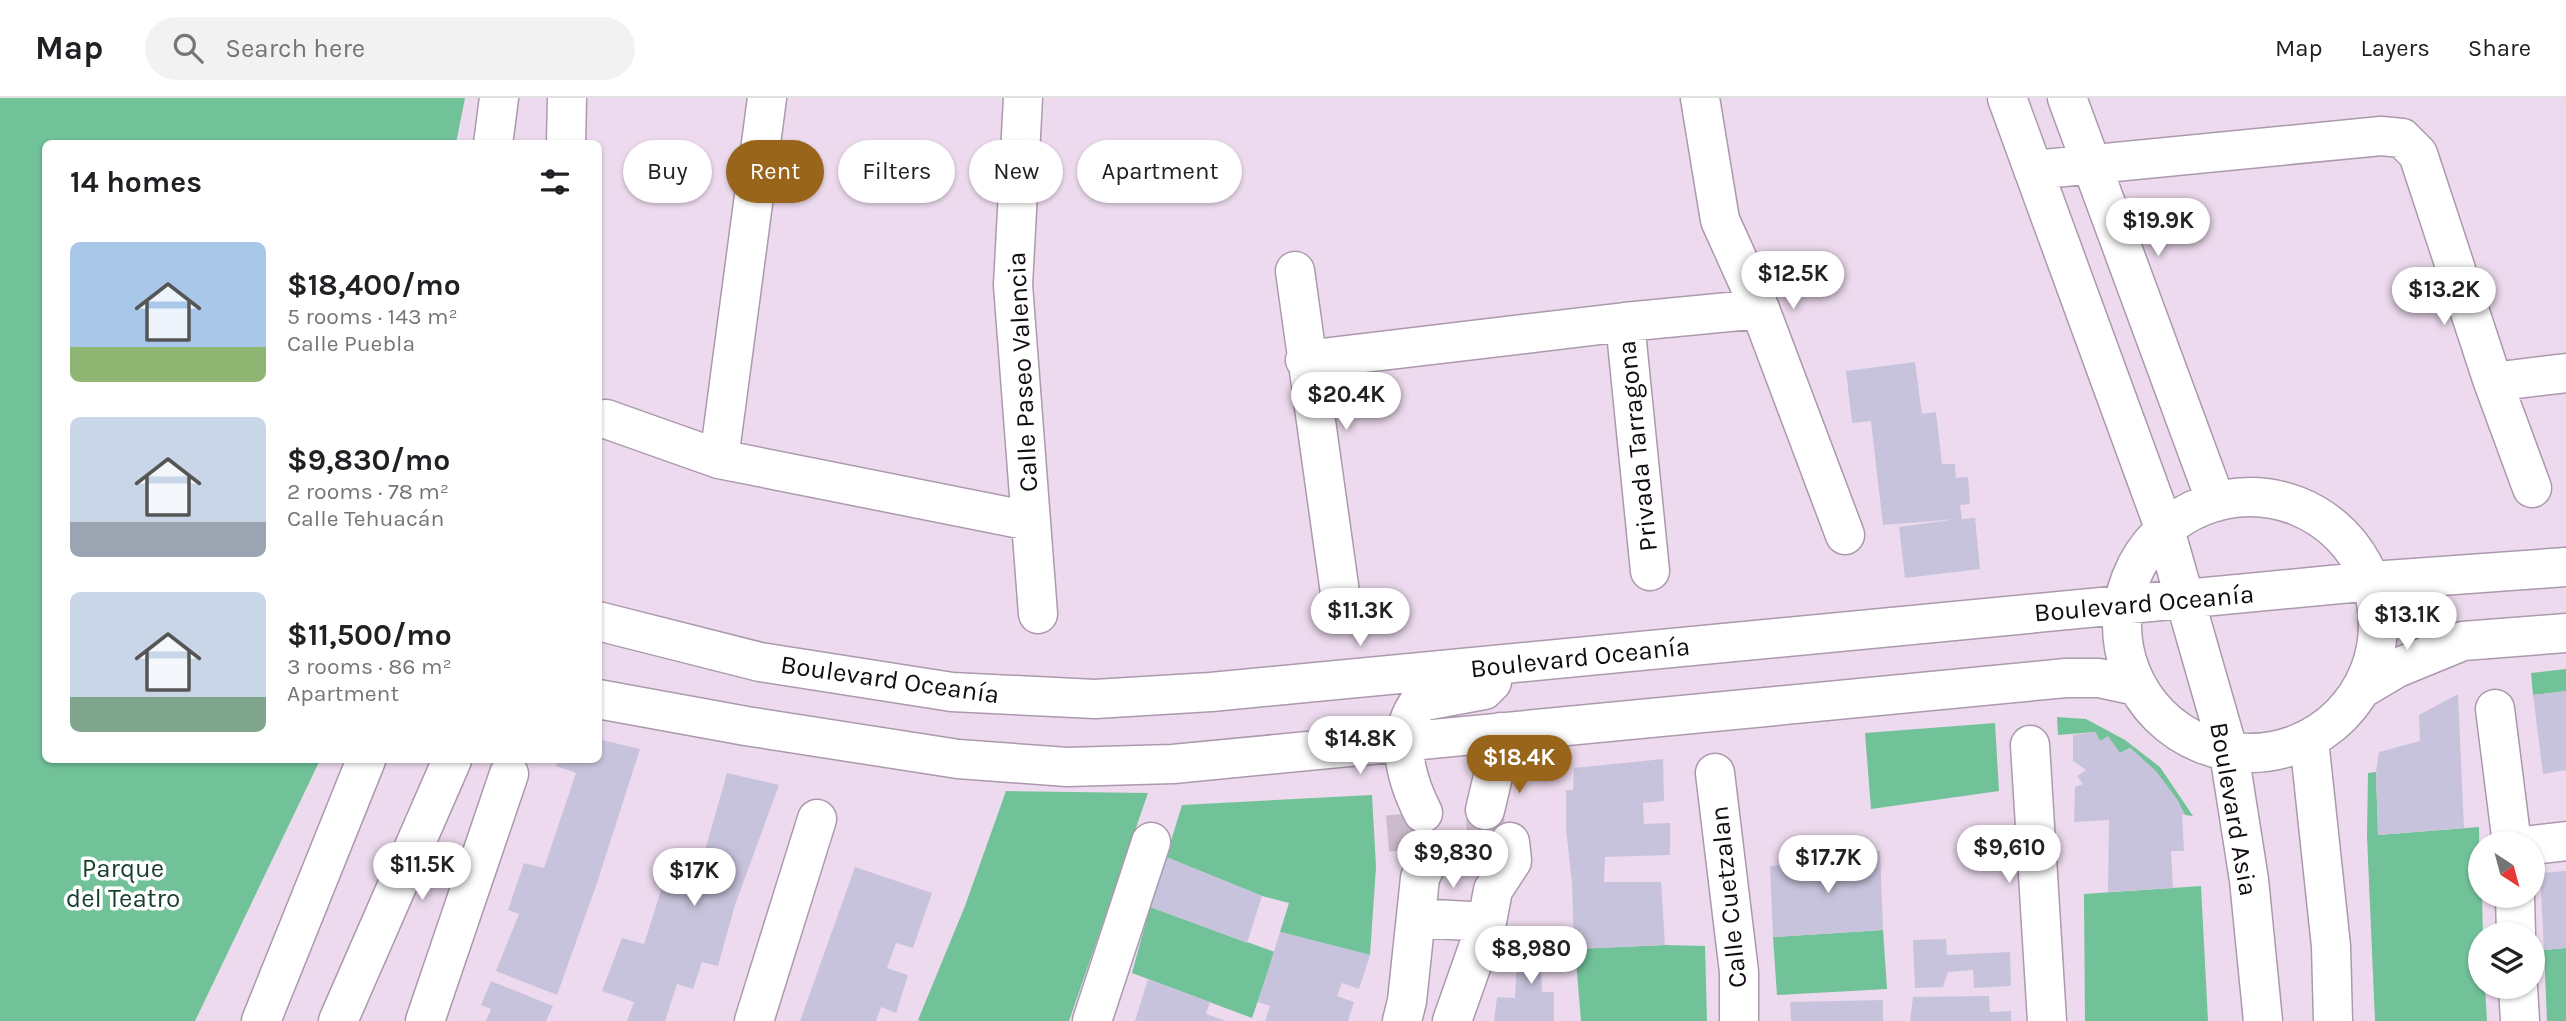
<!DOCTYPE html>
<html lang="en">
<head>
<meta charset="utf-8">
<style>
  body { margin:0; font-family:Karla,sans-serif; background:#f2f2f2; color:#202124; height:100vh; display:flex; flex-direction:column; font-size:26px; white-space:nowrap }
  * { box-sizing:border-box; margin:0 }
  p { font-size:23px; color:#757577 }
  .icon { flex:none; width:38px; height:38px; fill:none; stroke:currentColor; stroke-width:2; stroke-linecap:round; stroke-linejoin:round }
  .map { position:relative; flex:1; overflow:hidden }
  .drawer { position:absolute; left:42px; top:42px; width:560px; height:623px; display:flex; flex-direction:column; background:#fff; border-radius:10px; box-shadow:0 2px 5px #0004 }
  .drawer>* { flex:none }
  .banner { position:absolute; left:623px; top:42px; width:665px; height:63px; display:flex; gap:14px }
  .needle { width:46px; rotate:144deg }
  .fabs { position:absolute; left:2468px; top:733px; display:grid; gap:14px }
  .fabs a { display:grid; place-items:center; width:77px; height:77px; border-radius:50%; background:#fff; box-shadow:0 2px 5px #0004; font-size:35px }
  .price { position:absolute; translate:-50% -60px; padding:0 16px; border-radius:24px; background:#fff; color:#222; font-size:23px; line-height:46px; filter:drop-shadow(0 2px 4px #0008) }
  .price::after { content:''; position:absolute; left:50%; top:42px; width:21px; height:16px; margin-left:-10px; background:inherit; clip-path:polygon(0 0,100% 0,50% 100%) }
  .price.on { background:#99651b; color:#fff }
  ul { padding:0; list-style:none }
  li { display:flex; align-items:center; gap:21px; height:175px; padding:0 28px }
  li span { display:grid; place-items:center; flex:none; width:196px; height:140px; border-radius:10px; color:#555 }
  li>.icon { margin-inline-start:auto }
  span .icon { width:84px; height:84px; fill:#fffc; stroke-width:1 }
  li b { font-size:30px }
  h2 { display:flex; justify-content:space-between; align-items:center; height:84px; padding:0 28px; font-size:30px }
  .pill { padding:0 24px; border-radius:32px; background:#fff; box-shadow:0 2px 5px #0004; font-size:24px; line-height:63px }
  .pill.on { background:#99651b; color:#fff }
  header { display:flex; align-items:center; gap:42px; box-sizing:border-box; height:98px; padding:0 35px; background:#fff; border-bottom:2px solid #e0e0e0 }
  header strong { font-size:33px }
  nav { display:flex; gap:38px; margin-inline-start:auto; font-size:24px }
  .search { width:490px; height:63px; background:#f2f2f2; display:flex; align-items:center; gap:18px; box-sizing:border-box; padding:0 24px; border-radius:38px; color:#757577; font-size:26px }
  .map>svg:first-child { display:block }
  .green { fill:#71c299 }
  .building { fill:#c8c3dc }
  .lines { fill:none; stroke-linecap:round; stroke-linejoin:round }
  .minor-tunnel { stroke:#ccbbcd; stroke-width:38; stroke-dasharray:38 19; stroke-linecap:butt }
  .minor-casing { stroke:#ab99ad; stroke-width:41 }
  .major-casing { stroke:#ab99ad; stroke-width:41 }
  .minor { stroke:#fff; stroke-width:38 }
  .major { stroke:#fff; stroke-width:38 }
  .labels { text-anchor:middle; stroke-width:7; stroke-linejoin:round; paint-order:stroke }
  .street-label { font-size:26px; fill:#120c13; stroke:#fff }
  .park-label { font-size:26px; fill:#173f2d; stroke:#fff }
</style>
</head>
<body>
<header>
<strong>Map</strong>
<div class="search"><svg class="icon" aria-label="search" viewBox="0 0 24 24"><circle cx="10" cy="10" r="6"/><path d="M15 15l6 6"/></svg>Search here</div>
<nav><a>Map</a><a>Layers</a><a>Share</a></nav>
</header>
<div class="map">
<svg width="2566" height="923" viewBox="0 0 2566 923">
  <rect width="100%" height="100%" fill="#eddaee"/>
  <path class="green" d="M0,0h465l-9,45 -410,1v616h274l-125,261h-195z
    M2566,571v22l-33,4 -2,-22z
    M2057,619l29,2 39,21 35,27 33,49 -8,-1c-14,-27 -32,-47 -55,-67l-10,5 -12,-16 -8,4 -5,-9 -37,3z
    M1995,625l4,68 -128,18 -6,-76z
    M2376,674l2,63 101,-8 1,69h2l1,38h-3v53h5l2,34h-112l-8,-185 1,-63z
    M1006,693l142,2 -79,228h-149l-2,-1 47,-114z
    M1372,697l4,72 -6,88 -90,-23 9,-29 -27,-7 -96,-39 16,-52z
    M2201,788l7,135h-123l-1,-127z
    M1150,809l125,45 -23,66 -120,-45z
    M1883,832l4,59 -110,6 -4,-58z
    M1665,847l40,1 2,75h-126l-6,-72z
    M2566,850v73h-19l-3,-71z"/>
  <path class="building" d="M1915,264l7,52 14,-2 6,52h13l1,14 12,-1 2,27 -10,1 2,14 13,-1 5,51 -75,9 -6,-51 58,-8 -74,6 -12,-104 -19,2 -6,-52z
    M2566,593v79l-23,4 -10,-79z
    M2458,596l6,134 -86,7 -2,-63 3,-20 41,-11 -1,-26z
    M2095,634l5,9 8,-5 12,17 10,-5 26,23 21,28 8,16h-3l2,36h-13l2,37 -65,4 1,-72 -35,2 1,-35 8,-3 -6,-8 9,-6 -13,-9v-26z
    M598,641l42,10 -43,134 -40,112 -61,-24 23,-57 -11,-4 16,-47 20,5 32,-95 -20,-7 3,-6h39z
    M1663,661l1,42 -21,2 1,21 26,-1v32l-65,2 -1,25h57l4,63 -91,4 -2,-65 -6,-56v-38h7l1,-22z
    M727,675l52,12 -44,120 -17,61 -16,-4 -9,27 -16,-5 -12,37h-38l7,-19 -32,-11 20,-53 22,6 19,-60 30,9z
    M1880,753l3,79 -110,7 -3,-71 30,-2v-9z
    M1166,759l96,39 -15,47 -97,-36z
    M855,769l77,26 -19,55 -17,-5 -9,25 21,7 -12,38 -15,-6 -5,14h-76z
    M2566,773v77l-22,2 -4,-77z
    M1556,832l-1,40h-14l1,22h12v29h-60l3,-24 18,1 2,-40 8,1 2,-11z
    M1280,834l90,23 -11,34 -17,-6 -5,13 17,6 -6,19h-83l5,-15 -12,-4z
    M1946,841l1,16 63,-3 1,34 -37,2 -1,-18 -25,2 -5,15 -28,1 -2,-48z
    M1148,881l62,23 -4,12 20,7h-91z
    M491,883l62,25 -7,15h-60l5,-12 -10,-4z
    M1989,898l1,16 21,-1v10h-101l3,-24z
    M1883,902v21h-92l-1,-19z"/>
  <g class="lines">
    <path class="minor-tunnel" d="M1485,712l1,34
      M1405,716l3,36"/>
    <defs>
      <path id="minor" d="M1023,0l-10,187 25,329
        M1700,0l20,122 40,89 85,226
        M2007,0l158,432 64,223 20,127 14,141
        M2067,0l149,404
        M2033,72l348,-34 21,2 16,16 75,228 39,106
        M1295,173l46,329
        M1625,224l25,249
        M1305,262l320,-38 135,-13
        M2493,284l73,-9
        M606,321l113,40 48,-361
        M719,361l311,62
        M2122 527a128 128 0 1 1 256 0a128 128 0 1 1-256 0Z
        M598,523l162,41 192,30 143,7 116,-7 1161,-111 194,-14
        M2360,592l37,-22 66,-27 103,-8
        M598,601l148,27 212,33 109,8 106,-3 893,-86h33l37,8
        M2495,611l17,135
        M2309,642l22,206 2,75
        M2030,647l17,276
        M1715,675l24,199v49
        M1485,712l10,-42v-19l6,-17
        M1423,715c-18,-36 -29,-76 -4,-111l65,-12 8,-8
        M2532,747l34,-4
        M2515,798l1,38
        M1416,820l71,4
        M2518,889l2,34
        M425,923l84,-247
        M754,923l63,-202
        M1092,923l59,-179
        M1402,923l5,-20 13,-123 7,-15 -1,-14
        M1452,923l35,-99 6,-32 19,-29 -2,-19"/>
      <path id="major" d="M493,46l6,-46
        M566,46l1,-46
        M261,923l105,-261
        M338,923l114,-261"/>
    </defs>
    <use href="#minor" class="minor-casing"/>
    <use href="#major" class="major-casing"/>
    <use href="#minor" class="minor"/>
    <use href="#major" class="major"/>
  </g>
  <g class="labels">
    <g class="street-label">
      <text transform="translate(1022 274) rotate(-93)" y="9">Calle Paseo Valencia</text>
      <text transform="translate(1637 348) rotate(-96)" y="9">Privada Tarragona</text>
      <text transform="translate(2144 505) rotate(-5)" y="9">Boulevard Oceanía</text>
      <text transform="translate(1580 559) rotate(-6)" y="9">Boulevard Oceanía</text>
      <text transform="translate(890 581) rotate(8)" y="9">Boulevard Oceanía</text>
      <text transform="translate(2234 711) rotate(80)" y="9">Boulevard Asia</text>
      <text transform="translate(1728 799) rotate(-96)" y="9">Calle Cuetzalan</text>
    </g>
    <g class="park-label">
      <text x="123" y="779">Parque<tspan x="123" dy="30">del Teatro</tspan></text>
    </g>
  </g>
</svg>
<div class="fabs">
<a><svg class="needle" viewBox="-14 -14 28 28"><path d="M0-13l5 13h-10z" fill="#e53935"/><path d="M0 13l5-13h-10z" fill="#757577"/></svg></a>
<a><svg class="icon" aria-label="layers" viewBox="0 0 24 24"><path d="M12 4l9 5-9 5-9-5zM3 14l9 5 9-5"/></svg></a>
</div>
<b class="price" style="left:2158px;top:160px">$19.9K</b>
<b class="price" style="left:1793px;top:213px">$12.5K</b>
<b class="price" style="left:2444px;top:229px">$13.2K</b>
<b class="price" style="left:1346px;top:334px">$20.4K</b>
<b class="price" style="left:1360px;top:550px">$11.3K</b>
<b class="price" style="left:2407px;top:554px">$13.1K</b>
<b class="price" style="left:1360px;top:678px">$14.8K</b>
<b class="price on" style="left:1519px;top:697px">$18.4K</b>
<b class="price" style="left:2009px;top:787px">$9,610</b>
<b class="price" style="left:1453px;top:792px">$9,830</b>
<b class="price" style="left:1828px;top:797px">$17.7K</b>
<b class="price" style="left:422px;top:804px">$11.5K</b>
<b class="price" style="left:694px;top:810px">$17K</b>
<b class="price" style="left:1531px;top:888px">$8,980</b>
<div class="banner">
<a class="pill">Buy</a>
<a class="pill on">Rent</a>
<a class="pill">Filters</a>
<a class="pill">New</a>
<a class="pill">Apartment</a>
</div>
<section class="drawer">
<h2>14 homes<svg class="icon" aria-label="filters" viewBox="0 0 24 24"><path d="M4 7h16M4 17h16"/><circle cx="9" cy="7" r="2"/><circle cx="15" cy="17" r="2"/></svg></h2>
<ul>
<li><span style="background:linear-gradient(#a9c7e8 75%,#8fb573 0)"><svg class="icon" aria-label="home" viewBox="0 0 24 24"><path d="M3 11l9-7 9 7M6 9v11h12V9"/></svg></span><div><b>$18,400/mo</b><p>5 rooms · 143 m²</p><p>Calle Puebla</p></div></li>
<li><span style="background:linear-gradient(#c9d6e8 75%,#9aa5b1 0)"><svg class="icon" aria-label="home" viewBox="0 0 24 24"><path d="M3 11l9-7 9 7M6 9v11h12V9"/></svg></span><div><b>$9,830/mo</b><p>2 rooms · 78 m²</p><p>Calle Tehuacán</p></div></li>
<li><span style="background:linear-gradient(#c9d6e8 75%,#7fa58c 0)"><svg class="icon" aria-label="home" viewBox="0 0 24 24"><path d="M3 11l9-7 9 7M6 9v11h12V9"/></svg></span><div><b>$11,500/mo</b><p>3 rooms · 86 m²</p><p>Apartment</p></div></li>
</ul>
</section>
</div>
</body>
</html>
